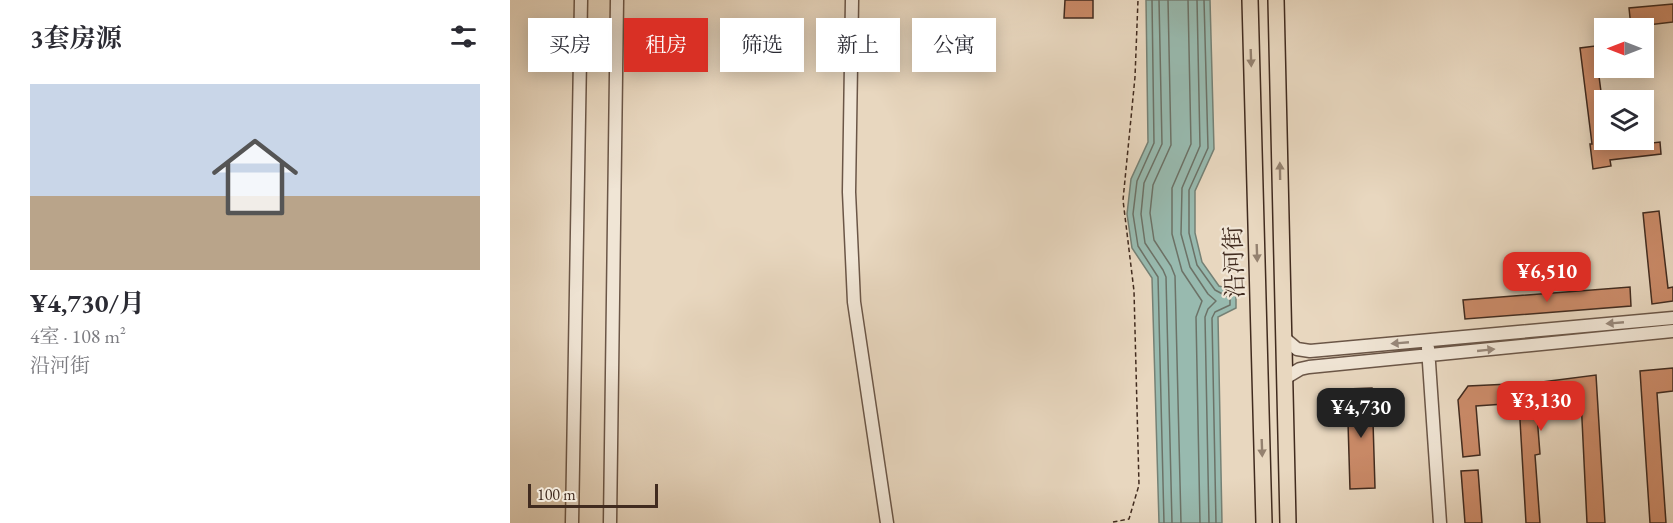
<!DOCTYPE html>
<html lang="zh">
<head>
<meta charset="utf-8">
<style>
  body { margin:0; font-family:"EB Garamond","Noto Serif SC",serif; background:#f7f7f7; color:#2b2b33; height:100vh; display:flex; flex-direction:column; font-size:22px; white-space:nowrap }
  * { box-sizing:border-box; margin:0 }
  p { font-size:20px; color:#7c7c81 }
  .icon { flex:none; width:33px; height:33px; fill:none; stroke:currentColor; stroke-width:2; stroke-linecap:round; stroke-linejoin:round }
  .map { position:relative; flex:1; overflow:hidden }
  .drawer { display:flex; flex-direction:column; background:#fff; width:510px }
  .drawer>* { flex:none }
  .hud { position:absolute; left:18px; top:18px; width:570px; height:54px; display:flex; gap:12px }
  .needle { width:39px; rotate:270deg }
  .buttons { position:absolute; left:1084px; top:18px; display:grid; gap:12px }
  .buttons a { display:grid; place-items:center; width:60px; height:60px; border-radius:0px; background:#fff; box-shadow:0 3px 15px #0003; font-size:30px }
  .scale { position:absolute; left:18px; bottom:15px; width:130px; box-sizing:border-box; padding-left:6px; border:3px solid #412b1f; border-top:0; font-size:16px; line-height:21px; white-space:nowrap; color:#412b1f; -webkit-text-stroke:4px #f0e5d5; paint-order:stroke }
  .price { position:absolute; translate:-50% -51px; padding:0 14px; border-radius:12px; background:#d93025; color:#fff; font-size:20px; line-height:39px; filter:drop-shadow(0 2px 3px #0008) }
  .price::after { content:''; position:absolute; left:50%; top:36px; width:18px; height:14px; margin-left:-9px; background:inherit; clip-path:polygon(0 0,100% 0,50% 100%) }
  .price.current { background:#222; color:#fff }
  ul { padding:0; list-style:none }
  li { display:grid; align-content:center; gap:12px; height:318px; padding:0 30px }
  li+li { border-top:2px solid #e1e1e2 }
  li span { display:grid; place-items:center; height:186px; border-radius:0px; color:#555 }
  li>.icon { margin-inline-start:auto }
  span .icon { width:108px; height:108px; fill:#fffc; stroke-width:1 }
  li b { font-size:26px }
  h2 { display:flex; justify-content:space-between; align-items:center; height:72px; padding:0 30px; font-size:26px }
  .chip { padding:0 21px; border-radius:0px; background:#fff; box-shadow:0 3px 15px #0003; font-size:21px; line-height:54px }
  .chip.current { background:#d93025; color:#fff }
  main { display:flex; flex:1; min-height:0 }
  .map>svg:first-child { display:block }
  .water { fill:#98baaf; stroke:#758175; stroke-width:1.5 }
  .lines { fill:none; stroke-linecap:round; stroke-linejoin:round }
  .shore { stroke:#6c7267; stroke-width:1.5 }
  .building { fill:#ca8a68; stroke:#412b1f; stroke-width:1.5 }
  .minor-casing { stroke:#6b5647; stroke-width:15 }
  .major-casing { stroke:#412b1f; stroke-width:18 }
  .path { stroke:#412b1f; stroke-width:1.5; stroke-dasharray:4.5 3; stroke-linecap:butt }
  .minor { stroke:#f0e5d5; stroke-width:12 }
  .major { stroke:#e8d7bf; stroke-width:15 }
  .oneway { fill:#94816f }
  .oneway2 { fill:#98887a }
  .labels { text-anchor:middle; stroke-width:4.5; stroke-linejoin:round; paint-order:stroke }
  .street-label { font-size:24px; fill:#412b1f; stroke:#f0e5d5 }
</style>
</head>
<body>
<main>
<section class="drawer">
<h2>3套房源<svg class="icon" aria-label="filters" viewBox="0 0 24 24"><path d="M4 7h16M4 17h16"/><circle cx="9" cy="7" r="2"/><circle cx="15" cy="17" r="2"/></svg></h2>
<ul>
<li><span style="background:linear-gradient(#c9d6e8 60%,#b9a48a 0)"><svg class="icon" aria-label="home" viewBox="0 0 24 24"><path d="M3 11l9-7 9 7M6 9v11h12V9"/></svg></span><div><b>¥4,730/月</b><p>4室 · 108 m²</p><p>沿河街</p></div></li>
</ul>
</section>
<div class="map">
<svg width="1163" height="523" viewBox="0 0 1163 523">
  <rect width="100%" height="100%" fill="#e8d7bf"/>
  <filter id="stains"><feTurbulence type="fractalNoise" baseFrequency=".00333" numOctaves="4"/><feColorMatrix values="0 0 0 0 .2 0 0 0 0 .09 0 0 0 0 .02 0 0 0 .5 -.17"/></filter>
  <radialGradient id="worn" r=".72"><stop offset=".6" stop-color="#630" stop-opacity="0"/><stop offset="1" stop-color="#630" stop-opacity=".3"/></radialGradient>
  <path class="water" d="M636,0h64l4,149 -19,42v42l7,29 17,24 17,5v17l-18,9 4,206h-63l-7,-245 -20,-30 -5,-34 4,-35 17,-37z"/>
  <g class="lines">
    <path class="shore" d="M642,0l2,143 -17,38 -4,33 5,32 20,31 6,246
      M649,0l3,144 -18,39 -3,31 4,29 18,27 3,7 6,246
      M658,0l3,145 -18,40 -3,28 4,27 17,26 4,10 6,247
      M678,0l3,144 -19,44v46l10,37 20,30 -6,16 4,206
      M687,0l3,146 -18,42 -1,46 9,33 18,27 8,7 -8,8 -3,8 4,206
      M694,0l4,148 -19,42v43l8,32 18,25 15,8v7l-15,7 -3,6 4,205"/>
  </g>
  <path class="building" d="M555,0h28v18h-29z
    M1163,4v18l-42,5 -2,-19z
    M1085,46l10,76v20h3l1,6 51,-6 1,12 -51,6 1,6 -18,3 -3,-25h2l-12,-96z
    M1149,211l9,77 5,-1v14l-21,3 -9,-91z
    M1120,287l1,19 -166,13 -2,-19z
    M1163,368v23l-16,2 9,130h-16l-10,-152z
    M1086,375l9,148h-18l-6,-124 -45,4 4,51 -5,1 5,68h-14l-7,-120 -43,3 4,49 -17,2 -5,-57 10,-14 66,-3z
    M862,388l3,100 -25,1 -3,-100z
    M968,470l4,53h-17l-4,-52z"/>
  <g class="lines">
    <defs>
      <path id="minor" d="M342,0l-3,192 5,110 33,221
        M774,338l13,11 13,2 363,-33
        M918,348l12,175
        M775,378l15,-9 9,-2 364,-36
        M62,523l9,-523
        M100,523l7,-523"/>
      <path id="major" d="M740,0l14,523
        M766,0l12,523"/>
    </defs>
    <use href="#minor" class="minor-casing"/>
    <use href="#major" class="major-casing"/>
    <path class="path" d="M603,522l16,-3 10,-34 -5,-194 -11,-91 12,-123 3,-77"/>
    <use href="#minor" class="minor"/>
    <use href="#major" class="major"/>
  </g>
  <defs><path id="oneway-solid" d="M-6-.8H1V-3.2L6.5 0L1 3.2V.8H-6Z" transform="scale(1.5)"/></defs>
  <g class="oneway">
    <use href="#oneway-solid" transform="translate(741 58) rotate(88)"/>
    <use href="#oneway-solid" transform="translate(770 171) rotate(-91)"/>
    <use href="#oneway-solid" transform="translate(747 253) rotate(88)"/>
    <use href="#oneway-solid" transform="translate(752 448) rotate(88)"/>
  </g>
  <g class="oneway2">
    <use href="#oneway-solid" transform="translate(1105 323) rotate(175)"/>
    <use href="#oneway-solid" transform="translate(890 343) rotate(175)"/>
    <use href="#oneway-solid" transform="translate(976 350) rotate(-6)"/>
  </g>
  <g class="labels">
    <g class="street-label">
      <text transform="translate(724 262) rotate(-92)" y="8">沿河街</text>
    </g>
  </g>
  <rect width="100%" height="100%" filter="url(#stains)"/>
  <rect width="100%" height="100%" fill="url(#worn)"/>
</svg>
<div class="buttons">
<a><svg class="needle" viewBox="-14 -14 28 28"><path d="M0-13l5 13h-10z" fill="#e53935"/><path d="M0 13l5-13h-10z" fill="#7c7c81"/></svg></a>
<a><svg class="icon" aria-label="layers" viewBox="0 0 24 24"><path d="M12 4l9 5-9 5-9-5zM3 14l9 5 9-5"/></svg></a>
</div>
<div class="scale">100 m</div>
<b class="price" style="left:1037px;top:303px">¥6,510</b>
<b class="price" style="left:1031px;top:432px">¥3,130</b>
<b class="price current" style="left:851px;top:439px">¥4,730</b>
<div class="hud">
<a class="chip">买房</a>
<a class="chip current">租房</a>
<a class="chip">筛选</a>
<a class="chip">新上</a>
<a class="chip">公寓</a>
</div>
</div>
</main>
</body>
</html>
